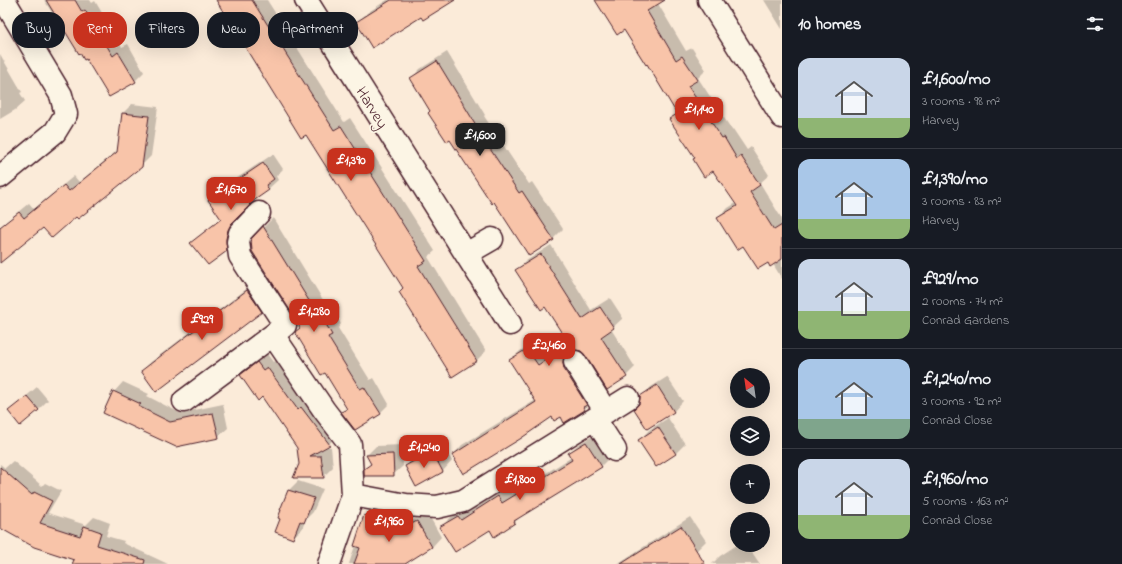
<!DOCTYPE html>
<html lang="en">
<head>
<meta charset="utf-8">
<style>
  body { margin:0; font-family:"Indie Flower",sans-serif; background:#20242c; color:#f1f3f6; height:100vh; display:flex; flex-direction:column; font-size:15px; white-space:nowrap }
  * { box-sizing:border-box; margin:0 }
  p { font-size:13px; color:#9ea1a6 }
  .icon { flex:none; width:22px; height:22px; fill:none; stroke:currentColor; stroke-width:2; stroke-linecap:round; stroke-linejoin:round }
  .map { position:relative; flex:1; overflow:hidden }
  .drawer { display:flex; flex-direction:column; background:#171b24; width:340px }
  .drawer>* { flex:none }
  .guide { position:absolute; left:12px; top:12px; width:380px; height:36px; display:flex; gap:8px }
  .needle { width:26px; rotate:331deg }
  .controls { position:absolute; left:730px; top:368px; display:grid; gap:8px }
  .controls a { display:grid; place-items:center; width:40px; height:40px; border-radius:50%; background:#171b24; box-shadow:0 4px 16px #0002; font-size:20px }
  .price { position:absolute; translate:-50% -34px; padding:0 9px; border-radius:8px; background:#c8321e; color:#fff; font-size:13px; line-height:26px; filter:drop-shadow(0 1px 2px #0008) }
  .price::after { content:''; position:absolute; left:50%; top:24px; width:12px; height:9px; margin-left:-6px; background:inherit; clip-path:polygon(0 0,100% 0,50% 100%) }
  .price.current { background:#222; color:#fff }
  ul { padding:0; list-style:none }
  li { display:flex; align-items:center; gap:12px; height:100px; padding:0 16px }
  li+li { border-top:1px solid #363941 }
  li span { display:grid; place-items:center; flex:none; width:112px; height:80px; border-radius:12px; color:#555 }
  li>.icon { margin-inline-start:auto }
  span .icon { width:48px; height:48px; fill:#fffc; stroke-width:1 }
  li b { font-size:17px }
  h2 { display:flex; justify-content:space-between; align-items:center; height:48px; padding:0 16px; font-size:17px }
  .tag { padding:0 14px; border-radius:16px; background:#171b24; box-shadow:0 4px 16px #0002; font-size:14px; line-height:36px }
  .tag.current { background:#c8321e; color:#fff }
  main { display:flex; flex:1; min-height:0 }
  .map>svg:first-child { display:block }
  .shadow { fill:#0003 }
  .building { fill:#f8c4a9; stroke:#4a1f2b }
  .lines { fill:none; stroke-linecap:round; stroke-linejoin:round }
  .minor-casing { stroke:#4a1f2b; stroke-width:25 }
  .minor { stroke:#fcf5e5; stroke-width:22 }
  .labels { text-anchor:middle; stroke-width:3.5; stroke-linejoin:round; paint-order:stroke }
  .street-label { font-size:16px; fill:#4a1f2b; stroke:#fcf5e5 }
</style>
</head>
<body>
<main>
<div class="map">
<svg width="782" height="564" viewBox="0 0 782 564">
  <rect width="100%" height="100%" fill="#fbebd9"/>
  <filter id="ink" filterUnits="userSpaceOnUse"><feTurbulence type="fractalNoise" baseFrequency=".025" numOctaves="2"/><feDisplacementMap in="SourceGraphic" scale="8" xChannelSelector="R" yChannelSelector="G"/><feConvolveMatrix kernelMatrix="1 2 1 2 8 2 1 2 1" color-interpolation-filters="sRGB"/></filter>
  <g filter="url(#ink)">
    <path class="shadow" d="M44,0h46l2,3 3,-2 27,46 6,-3 16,28 -9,9 -48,-24 -32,-44 -2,1z
      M217,0h50l77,122 6,-4 85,133 -7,6 58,94 -9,9 -25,16 -48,-88 -98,-155z
      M387,0h66l-32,16 -63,6 9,-9z
      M602,0h57l-2,2 29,49 6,-3 14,22 -8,8 34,52 1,-1 14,21 4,-3 18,28 -9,8 22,36v60l-9,-15 -29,-20 -26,-26 10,-10 8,-5 -22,-34 -18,-12 -25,-38 7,-7 -54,-84z
      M764,0h18v29z
      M447,52l38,63 -1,1 45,68 3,-2 31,47 -10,10 -58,-38 -64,-90 -20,-32 9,-10z
      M0,54l22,38 -2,1 5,8 -10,9 -15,9z
      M132,104l26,3 -7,49 -10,10 -65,50 -33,10 -43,36v-35l29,-24 5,6 40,-33 5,6 39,-32 5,-37z
      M273,154l10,15 -7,7 2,4 -10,9 -13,9 -15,16 -3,5 -2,10 1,11 -10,10 -34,-7 29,-25 -12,-18 9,-9z
      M273,218l55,90 3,-1 10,17 -3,4 32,52 4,-2 15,26 -9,9 -37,-1 4,-4 -95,-169z
      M551,245l40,65 19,-12 13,20 -12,11 24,38 -9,9 -40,-22 -4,-4 -10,-1v4l22,47 -10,9 -23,7h-9l-99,39 9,-10 74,-45 -26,-39 10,-10 17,-11 11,16 21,-14 -24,-36 -28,-36 9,-9z
      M257,281l13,21 -9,9 -119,60 9,-9z
      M267,354l6,8 4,-3 61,75 -9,10 -6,3h8l2,20 -10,10 -23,-13 -2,-17 -35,-51 -22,-21 9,-9z
      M667,377l16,24 -9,10 -26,17 -8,-24 1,-7 10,-10z
      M123,382l26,12 -2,2 33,17 43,-9 5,24 -10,9 -42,9 -62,-54z
      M37,387l11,13 -10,10 -29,1z
      M668,418l17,26 -10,10 -35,-14 9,-10z
      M596,434l14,23 -9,9 -80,50 -7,7 -23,6 -50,-2 9,-9 18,-11 2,4 37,-23 5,6 60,-37 -3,-4 10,-9z
      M441,442l11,19 -9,10 -26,14 -11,-19 9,-10z
      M402,445l1,21 -10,9 -28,-5 7,-7 -5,-8 9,-9z
      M13,461l29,25 3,-3 16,8 -13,22 38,12 8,-8 16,6 -4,13 18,5 -1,2 45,21h-95l2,-5 -75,-32v-63l5,4z
      M298,481l25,8 -10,23 -7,7 -4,10 -10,9 -10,-20 7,-28z
      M375,506l28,9 -18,49h-36l16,-49z
      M427,512l14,25 -9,10 -19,11 -15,-26 10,-9z
      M690,517l16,24 -10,10 -20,13h-59z
      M737,545h10l13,19h-48l8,-8z"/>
    <path class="building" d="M46,0h29l7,12 3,-2 28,46 5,-4 18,30 -27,15 -23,-38 -2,1 -4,-7 -1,1z
      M216,0h36l82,130 7,-4 85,135 -8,5 59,95 -25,16 -53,-85 4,-4 -97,-153 -5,3z
      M391,0h64l-32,20 -2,-3 -49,31 -16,-26z
      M595,0h70l-18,11 29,49 6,-4 16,24 -10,6 24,37 10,15 2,-1 13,22 4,-3 19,29 -10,7 24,38 8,-5v34l-12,8 -2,-4 -10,6 -15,-23 -6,4 -20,-32 20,-12 -24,-35 -9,6 -11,-18 2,-1 -26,-39 8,-5 -30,-50 -1,1 -22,-35 -7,5z
      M437,61l39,64 -1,1 44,67 3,-2 32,49 -25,16 -35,-54 -2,2 -42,-64 -3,2 -19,-29 2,-2 -20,-33z
      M122,113l27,3 -7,51 -64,52 -2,-2 -24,21 -9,-10 -43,35v-36l19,-15 5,6 40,-33 5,6 48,-39z
      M263,163l11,16 -8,6 3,5 -20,14 1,1 -19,19 -3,6 -2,9 1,12 -19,14 -18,-22 31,-24 -13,-19z
      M263,226l56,91 2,-2 11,20 -4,2 32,52 4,-2 17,27 -26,16 -14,-18 6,-3 -22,-36 -4,2 -26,-43 5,-4 -5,-10 -43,-67 -1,-12z
      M541,254l41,65 18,-12 14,21 -13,9 26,40 -20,13 -22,-35 -4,-4 -6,-1 -6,1 -5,5 -1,7 1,6 23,36 -4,2 2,3 -21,13 -3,-6 -7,4 -2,-4 -32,22 -57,35 -11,-19 84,-53 -27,-42 18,-11 11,16 31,-21 -24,-37 -4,3 -26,-40z
      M247,290l15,22 -106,80 -15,-21z
      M257,362l6,8 4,-3 31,43 3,-3 29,38 -20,11h11l3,22h-31l6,-14 -2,-16 -35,-51 -4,4 -18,-26z
      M657,385l17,27 -27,17 -13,-20 5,-5 1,-8z
      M113,391l28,13 -3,2 32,16 43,-9 6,25 -43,9 -73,-34z
      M27,396l12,14 -19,16 -12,-15z
      M658,427l18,27 -20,13 -18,-27z
      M586,442l16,25 -88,54 1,2 -21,14 -4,-7 -35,22 -16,-25 19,-11 3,4 37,-24 4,7 70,-43 -4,-7z
      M432,451l11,21 -27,15 -11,-21z
      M393,454l1,22h-30v-7l7,-5 -5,-9z
      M0,467l32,28 2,-3 18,9 -12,22 40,13 4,-10 17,6 -4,13 48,15 -1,4h-72l2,-4 -40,-13 -34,-19z
      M288,490l26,8 -10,25 -4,-2 -7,18 -18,-7 5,-13 -2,-1 3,-8h-1z
      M364,515l40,13 13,-7 15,26 -27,17h-51l6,-16 -6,-2z
      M681,526l24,38h-84l39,-25z"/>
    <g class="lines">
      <defs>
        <path id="minor" d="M306,0l204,324
          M709,0l73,117
          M0,177l55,-45 11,-18 -5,-19 -57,-95
          M259,213l-19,20 -2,9 2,14 45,69 -12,10
          M466,254l26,-15
          M575,362l31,50
          M184,401l89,-66 51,75 26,34 3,51 -24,69
          M595,419l20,31
          M353,495l53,10 31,2 26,-6 165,-103"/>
      </defs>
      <use href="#minor" class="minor-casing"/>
      <use href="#minor" class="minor"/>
    </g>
  </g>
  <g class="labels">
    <g class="street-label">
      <text transform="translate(373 107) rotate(58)" y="6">Harvey</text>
    </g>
  </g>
</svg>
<div class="controls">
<a><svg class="needle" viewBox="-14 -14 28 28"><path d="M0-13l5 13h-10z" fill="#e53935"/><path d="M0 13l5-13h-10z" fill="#9ea1a6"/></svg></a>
<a><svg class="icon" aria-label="layers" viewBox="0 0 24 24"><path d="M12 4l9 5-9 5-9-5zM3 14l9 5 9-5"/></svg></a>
<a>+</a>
<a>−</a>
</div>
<b class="price" style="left:699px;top:131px">£1,140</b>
<b class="price current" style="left:480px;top:157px">£1,600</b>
<b class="price" style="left:351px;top:182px">£1,390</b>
<b class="price" style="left:231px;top:211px">£1,670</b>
<b class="price" style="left:314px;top:333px">£1,280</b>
<b class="price" style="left:202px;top:341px">£929</b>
<b class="price" style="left:549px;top:367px">£2,460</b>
<b class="price" style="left:424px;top:469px">£1,240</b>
<b class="price" style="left:520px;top:501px">£1,800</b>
<b class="price" style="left:389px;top:543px">£1,960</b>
<div class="guide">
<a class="tag">Buy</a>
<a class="tag current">Rent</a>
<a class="tag">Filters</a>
<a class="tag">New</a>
<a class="tag">Apartment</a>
</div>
</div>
<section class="drawer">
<h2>10 homes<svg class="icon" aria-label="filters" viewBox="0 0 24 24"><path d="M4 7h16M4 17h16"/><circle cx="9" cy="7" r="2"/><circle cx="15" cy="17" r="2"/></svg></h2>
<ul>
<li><span style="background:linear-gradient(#c9d6e8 75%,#8fb573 0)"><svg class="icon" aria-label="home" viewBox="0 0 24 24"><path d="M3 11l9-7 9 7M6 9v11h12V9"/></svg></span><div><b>£1,600/mo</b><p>3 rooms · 98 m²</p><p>Harvey</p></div></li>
<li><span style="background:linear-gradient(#a9c7e8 75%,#8fb573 0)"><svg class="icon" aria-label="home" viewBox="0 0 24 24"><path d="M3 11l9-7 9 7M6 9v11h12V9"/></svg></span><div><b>£1,390/mo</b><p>3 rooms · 83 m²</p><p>Harvey</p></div></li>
<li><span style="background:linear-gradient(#c9d6e8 65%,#8fb573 0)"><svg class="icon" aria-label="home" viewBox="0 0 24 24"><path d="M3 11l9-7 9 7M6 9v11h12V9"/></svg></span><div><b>£929/mo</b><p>2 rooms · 74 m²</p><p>Conrad Gardens</p></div></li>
<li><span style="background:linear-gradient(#a9c7e8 75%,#7fa58c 0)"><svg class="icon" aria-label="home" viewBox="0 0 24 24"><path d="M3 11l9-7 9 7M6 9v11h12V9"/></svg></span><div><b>£1,240/mo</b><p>3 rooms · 92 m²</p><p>Conrad Close</p></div></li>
<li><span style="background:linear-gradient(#c9d6e8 70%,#8fb573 0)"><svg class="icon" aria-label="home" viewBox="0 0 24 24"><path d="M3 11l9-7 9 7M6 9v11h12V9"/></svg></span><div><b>£1,960/mo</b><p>5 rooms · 163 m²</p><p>Conrad Close</p></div></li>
</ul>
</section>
</main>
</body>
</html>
